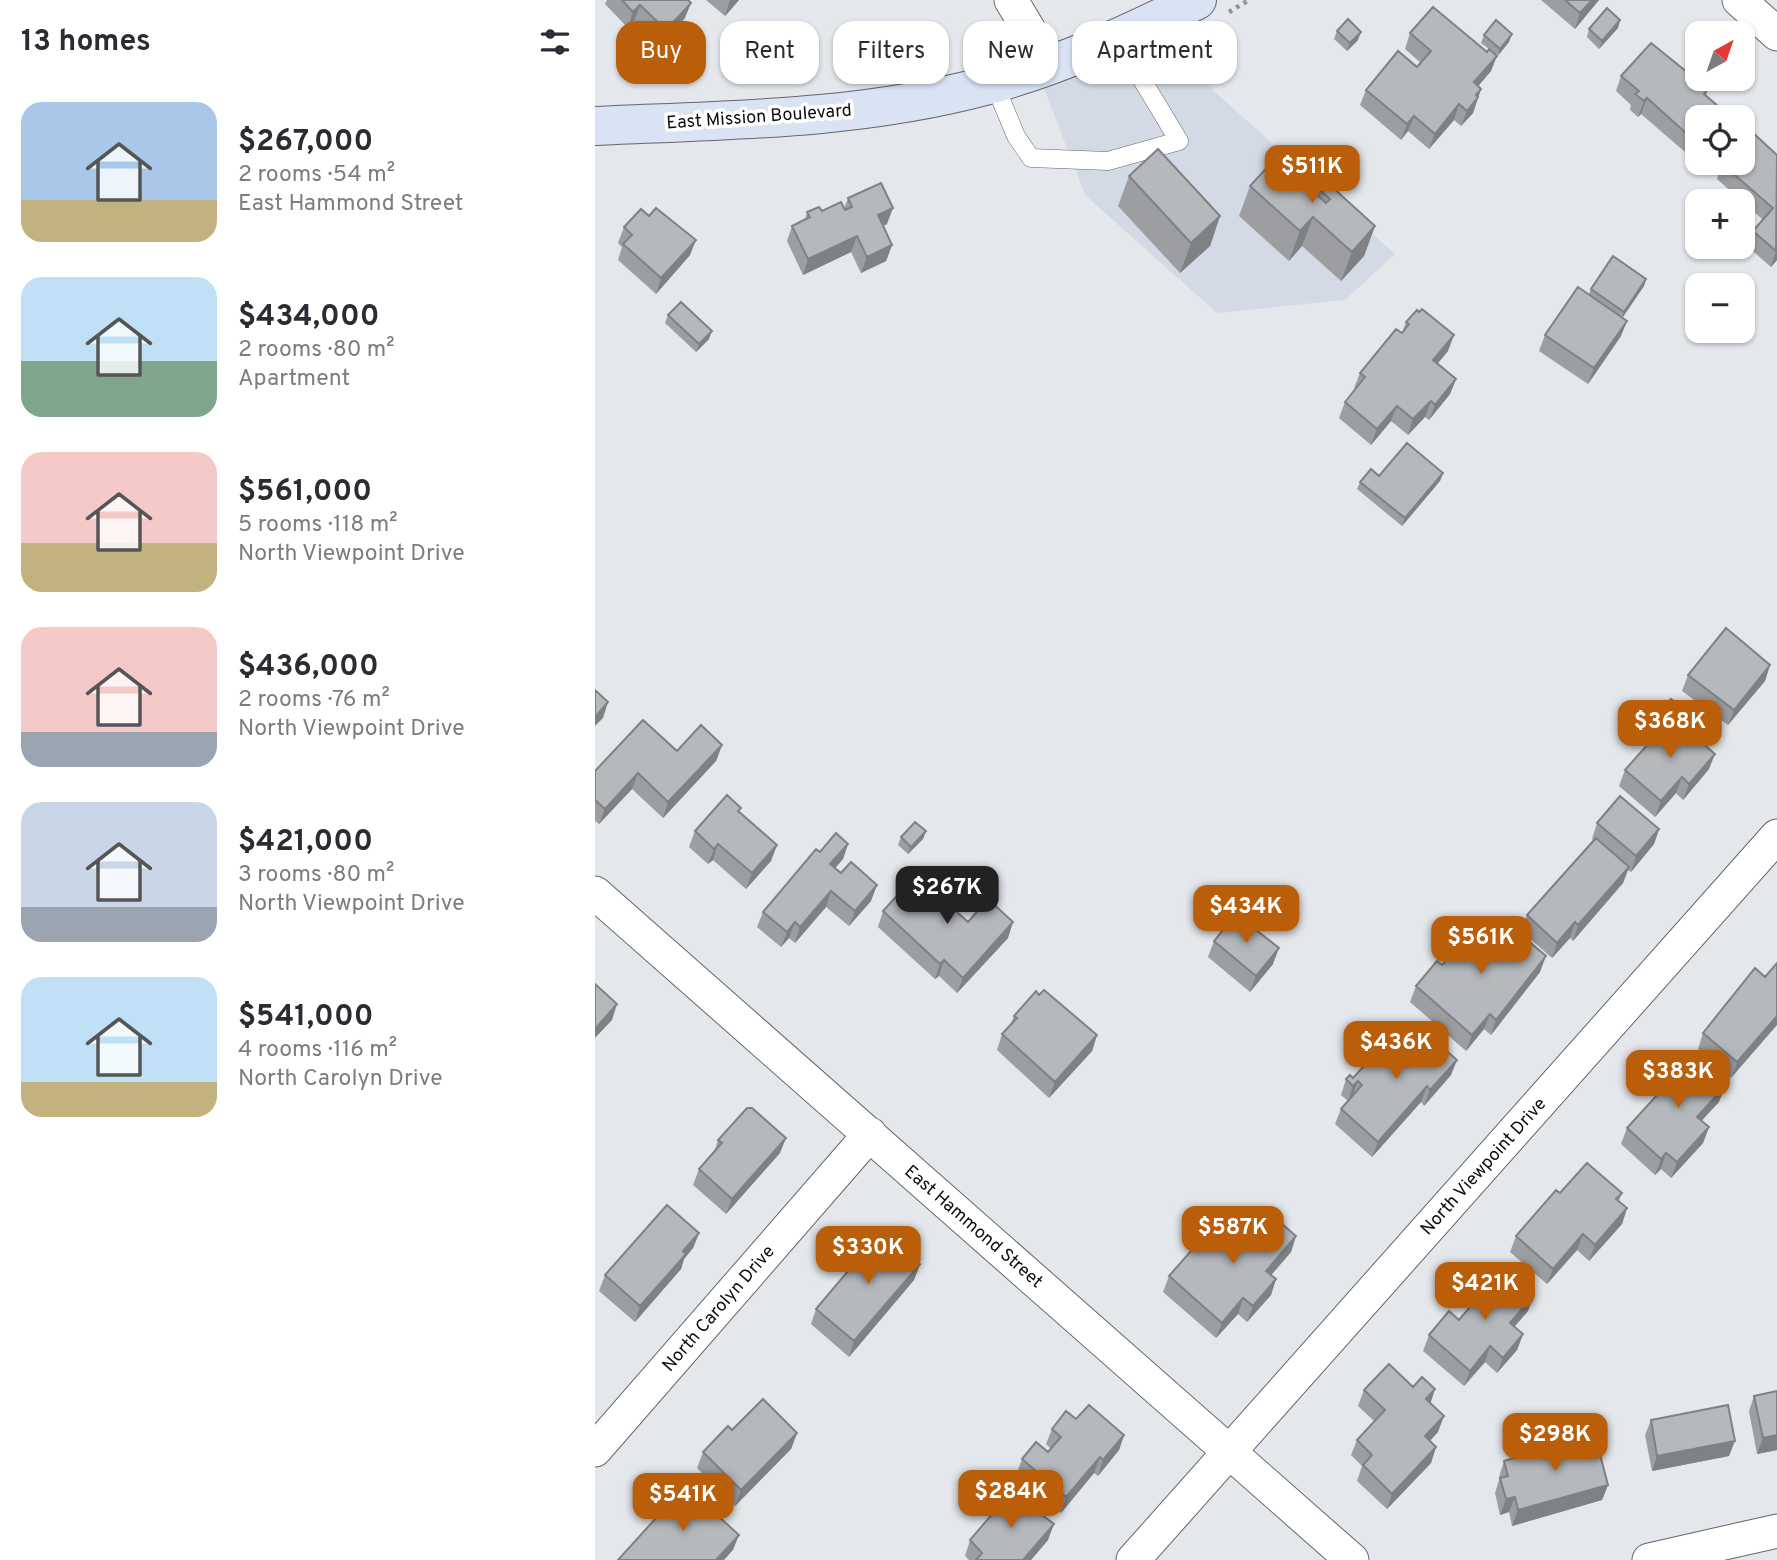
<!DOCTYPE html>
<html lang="en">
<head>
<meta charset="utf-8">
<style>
  body { margin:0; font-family:Overpass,sans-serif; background:#f7f7f7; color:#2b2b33; height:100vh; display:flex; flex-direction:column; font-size:26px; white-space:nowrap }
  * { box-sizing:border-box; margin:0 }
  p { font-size:23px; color:#7c7c81 }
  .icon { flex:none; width:38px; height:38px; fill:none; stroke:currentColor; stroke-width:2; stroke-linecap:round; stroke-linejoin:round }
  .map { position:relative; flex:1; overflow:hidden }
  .sheet { display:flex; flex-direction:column; background:#fff; width:595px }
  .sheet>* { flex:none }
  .banner { position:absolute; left:21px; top:21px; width:665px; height:63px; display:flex; gap:14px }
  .needle { width:46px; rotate:40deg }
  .fabs { position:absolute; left:1090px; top:21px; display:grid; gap:14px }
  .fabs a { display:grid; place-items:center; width:70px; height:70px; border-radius:14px; background:#fff; box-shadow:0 2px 5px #0004; font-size:35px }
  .price { position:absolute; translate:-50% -60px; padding:0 16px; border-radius:14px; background:#ba5e09; color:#fff; font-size:23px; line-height:46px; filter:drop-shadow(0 2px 4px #0008) }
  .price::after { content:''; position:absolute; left:50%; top:42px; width:21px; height:16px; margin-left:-10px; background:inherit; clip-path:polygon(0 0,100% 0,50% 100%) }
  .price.active { background:#222; color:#fff }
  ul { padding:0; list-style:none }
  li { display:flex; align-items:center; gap:21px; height:175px; padding:0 21px }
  li span { display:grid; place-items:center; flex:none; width:196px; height:140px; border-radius:21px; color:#555 }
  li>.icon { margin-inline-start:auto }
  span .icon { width:84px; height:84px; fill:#fffc; stroke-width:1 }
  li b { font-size:30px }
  h2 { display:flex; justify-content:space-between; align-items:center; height:84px; padding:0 21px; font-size:30px }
  .pill { padding:0 24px; border-radius:21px; background:#fff; box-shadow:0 2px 5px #0004; font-size:24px; line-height:63px }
  .pill.active { background:#ba5e09; color:#fff }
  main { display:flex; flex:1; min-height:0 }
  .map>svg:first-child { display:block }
  .built { fill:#d4dae5 }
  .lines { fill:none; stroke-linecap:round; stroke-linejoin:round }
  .service-casing { stroke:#64666b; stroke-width:19 }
  .minor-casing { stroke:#64666b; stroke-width:35 }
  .secondary-casing { stroke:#64666b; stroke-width:40 }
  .path { stroke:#909295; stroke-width:4.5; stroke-dasharray:3.5 5; stroke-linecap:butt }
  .service { stroke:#fff; stroke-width:18 }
  .minor { stroke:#fff; stroke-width:33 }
  .secondary { stroke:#dae3f4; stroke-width:38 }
  .wall { fill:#9c9ea2 }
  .shaded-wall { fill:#7f8184 }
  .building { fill:#b5b8bc; stroke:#7f8184; stroke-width:2 }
  .labels { text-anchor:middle; stroke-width:7; stroke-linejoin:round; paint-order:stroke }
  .street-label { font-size:18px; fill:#0d0e10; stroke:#fff }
</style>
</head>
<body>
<main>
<section class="sheet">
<h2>13 homes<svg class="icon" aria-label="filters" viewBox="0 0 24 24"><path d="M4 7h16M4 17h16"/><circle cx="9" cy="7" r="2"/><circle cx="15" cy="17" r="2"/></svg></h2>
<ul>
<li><span style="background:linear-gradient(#a9c7e8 70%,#c2b280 0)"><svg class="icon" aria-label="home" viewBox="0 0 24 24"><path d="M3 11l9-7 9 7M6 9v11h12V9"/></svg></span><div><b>$267,000</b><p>2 rooms · 54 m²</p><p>East Hammond Street</p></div></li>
<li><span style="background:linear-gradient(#bfe0f5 60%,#7fa58c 0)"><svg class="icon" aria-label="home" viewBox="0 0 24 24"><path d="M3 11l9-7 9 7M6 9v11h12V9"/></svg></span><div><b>$434,000</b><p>2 rooms · 80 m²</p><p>Apartment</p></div></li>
<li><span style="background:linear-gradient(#f6c9c9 65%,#c2b280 0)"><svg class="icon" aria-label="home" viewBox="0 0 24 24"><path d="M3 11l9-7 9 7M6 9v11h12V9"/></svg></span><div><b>$561,000</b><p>5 rooms · 118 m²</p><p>North Viewpoint Drive</p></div></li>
<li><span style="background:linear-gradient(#f6c9c9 75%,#9aa5b1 0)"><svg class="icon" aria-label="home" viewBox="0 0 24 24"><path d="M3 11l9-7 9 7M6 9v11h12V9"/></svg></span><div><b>$436,000</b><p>2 rooms · 76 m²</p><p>North Viewpoint Drive</p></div></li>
<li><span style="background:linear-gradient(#c9d6e8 75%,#9aa5b1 0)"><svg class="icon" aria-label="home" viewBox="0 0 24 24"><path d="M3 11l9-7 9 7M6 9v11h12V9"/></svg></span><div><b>$421,000</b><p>3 rooms · 80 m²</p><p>North Viewpoint Drive</p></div></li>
<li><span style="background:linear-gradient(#bfe0f5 75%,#c2b280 0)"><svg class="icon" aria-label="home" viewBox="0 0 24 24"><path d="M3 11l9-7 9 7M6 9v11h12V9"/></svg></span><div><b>$541,000</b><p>4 rooms · 116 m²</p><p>North Carolyn Drive</p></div></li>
</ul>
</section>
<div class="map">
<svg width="1182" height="1560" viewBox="0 0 1182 1560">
  <rect width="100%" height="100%" fill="#e4e7eb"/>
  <path class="built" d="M548,27l252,227 -50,46 -128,13 -132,-118 -48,-125z"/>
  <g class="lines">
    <defs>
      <path id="service" d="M399,83l22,53 15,22 77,3 71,-20 -62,-103"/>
      <path id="minor" d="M416,0l39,65
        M1144,0l38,34
        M0,893l757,667
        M0,1450l275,-316
        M538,1560l644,-724
        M1054,1560l128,-29"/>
      <path id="secondary" d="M0,126c131,-6 263,-6 390,-40 74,-20 144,-52 212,-86"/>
    </defs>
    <use href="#service" class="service-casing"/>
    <use href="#minor" class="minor-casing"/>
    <use href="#secondary" class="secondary-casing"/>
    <path class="path" d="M634,12l20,-12"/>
    <use href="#service" class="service"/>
    <use href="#minor" class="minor"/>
    <use href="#secondary" class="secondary"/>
  </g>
  <path class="wall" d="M12,0h81l-3,18 -24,27 -27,-24 -6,7 -23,-24z
    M111,0h33l-14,16z
    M946,0h58l-24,29z
    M1025,20l-2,8 -19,21 -12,-12 2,-8z
    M742,31l21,9 -11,11 -13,-12z
    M815,33l77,19 2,-3 -8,-6 3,-8 25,7 -13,14 -5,15 -13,15 3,3 -8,24 -12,13 -7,-6 -25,29 -21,-18 -7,9 -41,-35 6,-15 51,-23 4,-4 -16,-14z
    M1026,76l87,13 -2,7 19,16 -2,5h-26v34l-5,7 -51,-44 -3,3 -8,-7 1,-5 -15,-14z
    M1182,155v105l-6,7 -24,-21 6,-15 9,-12 -45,-40 5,-15z
    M534,176l91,40 -10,30 -30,27 -62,-67z
    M718,184l62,42 -11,30 -23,25 -39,-35 -13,15 -50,-45 11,-30 61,4z
    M253,198l39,26 -4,2 9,19 -6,16 -25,12 -10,-21 -48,23 -16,-34 5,-15 13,-6 2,-8 37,-3z
    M29,227l66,28 -34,39 -38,-34 4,-13 -4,-4z
    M1051,279l-2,7 -22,31 -1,19 -33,48 -49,-33 6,-16 44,-41 2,-5z
    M73,315l41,24 -13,13 -31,-29z
    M811,322l42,29 -10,12 18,16 -6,15 -21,26 -4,-3 -17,18 -17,-14 -20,24 -32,-27 6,-16 10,-13 -1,-1 6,-15 42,-40z
    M848,473l-3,8 -38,45 -45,-37 3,-7 19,-6z
    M1175,665l-5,16 -37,44 -46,-34 6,-16z
    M1065,711l26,1 -3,8 -3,4 29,45 -26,31 -7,-7 -21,24 -36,-31 6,-16 38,-44 -6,-7z
    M127,745l-6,16 -53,57 -31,-29 -33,35 -4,-3v-50l82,-20z
    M144,813l32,48 -25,28 -33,-29 -5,4 -19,-17 6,-16z
    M1002,823l62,6 -5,15 -23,28 -3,-2 -5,13 -50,58 -3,-3 -18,20 -31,-27 6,-16 66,-75 -1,-1z
    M331,831l-3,8 -15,15 -10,-9 3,-8z
    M253,844l-5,15 -8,9 36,33 -22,25 -23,-19 -31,36 -6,-5 -8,9 -24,-20 6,-15 57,-60z
    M288,911l85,11 40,16 -51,55 -18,-17 -4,3 -57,-52z
    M871,928l34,15 40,29 -49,63 -7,-6 -18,22 -56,-49 6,-16 26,-21 12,-12 -2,-6 6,-16z
    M619,941l59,23 -23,28 -42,-35z
    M1182,963l-46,115 -33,-29 5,-16 62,-56z
    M444,995l58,40 -5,16 -43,47 -52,-48 5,-16 8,-8 4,-10z
    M799,1047l57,28 -27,31 -3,-4 -49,55 -37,-33 6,-15 7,-8 -7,-6 5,-16 7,-1 36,-30z
    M1070,1077l54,25 -18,19 8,6 -6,16 -32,35 -10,-9 -6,6 -34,-31 6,-16 32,-35z
    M123,1140l62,13 -54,61 -33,-29 6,-16 15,-17z
    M965,1193h62l-3,8 8,7 -5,16 -33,37 -12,-11 -30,34 -37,-32 6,-16z
    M104,1233l-6,15 -9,11 -3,10 -46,53 -36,-31 6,-16z
    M701,1236l-5,16 -20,23 5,4 -5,16 -24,27 -9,-8 -22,24 -53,-46 6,-16 66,-33z
    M325,1264l-6,16 -65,77 -38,-33 5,-15z
    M933,1311l-14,16 9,7 -6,16 -20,23 -12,-11 -21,24 -41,-35 6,-16 30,-15z
    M769,1390l66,13 8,29 -8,9 6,6 -5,16 -44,46 -30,-28 5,-15 -11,-11 6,-15 17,-19 -16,-15z
    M1159,1396l23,54 -20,4 -8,-43z
    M481,1419l48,16 -5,15 -21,26 -4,-3 -33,40 -45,-38 6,-16 26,-7 3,-3 -5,-5 6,-15z
    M1056,1420l78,36 -77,15 -7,-36z
    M137,1430l65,3 -6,16 -56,57 -38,-38 6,-16z
    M909,1461l104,24 -6,15 -90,26 -3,-14 -9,3 -5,-22 4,-13v-3z
    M375,1540h78l-17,20h-62l-4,-4z"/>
  <path class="shaded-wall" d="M135,0h9l-14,16z
    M997,0h7l-24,29 5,-16z
    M96,3l-6,15 -24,27 5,-15z
    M45,5l-6,16 -6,7 5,-16z
    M1025,20l-2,8 -19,21 3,-8z
    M766,32l-3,8 -11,11 3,-8z
    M917,34l-3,8 -12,15 3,-8z
    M902,56l-6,15 -23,27 6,-16z
    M886,89l-8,24 -12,13 6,-15 9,-16z
    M1052,98l-6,16 -3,3 6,-16z
    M864,104l-5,16 -25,29 6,-15z
    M819,116l-6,15 -7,9 6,-16z
    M1102,142v9l-5,7z
    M298,208l-6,16 -14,7 5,-16z
    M625,216l-10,30 -30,27 11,-30z
    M718,217l-11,29 -13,15 11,-30z
    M780,226l-11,30 -23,25 11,-29z
    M262,236l-6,16 -48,23 5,-16z
    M101,240l-6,15 -34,39 5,-16z
    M297,245l-6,16 -25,12 6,-16z
    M1181,251h1v9l-6,7z
    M1051,279l-2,7 -23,34 3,-8z
    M1032,321l-6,15 -33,48 6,-16z
    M117,331l-3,8 -13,13 3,-8z
    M859,335l-6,16 -20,24 5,-15z
    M861,379l-6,15 -21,26 6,-15z
    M836,401l-6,16 -17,18 5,-16z
    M802,406l-6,15 -20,24 6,-16z
    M848,473l-3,8 -38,45 3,-8z
    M1175,665l-5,16 -37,44 6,-15z
    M13,702l-5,16 -8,8v-9z
    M1091,712l-3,8 -11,12 3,-8z
    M127,745l-6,16 -53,57 5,-16z
    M1120,754l-6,15 -26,31 6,-16z
    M43,773l-6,16 -33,35 6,-15z
    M1087,777l-6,16 -21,24 6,-16z
    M1064,829l-5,15 -23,28 5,-16z
    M331,831l-3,8 -15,15 3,-7z
    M123,844l-5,16 -5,4 6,-15z
    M253,844l-5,15 -18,21 5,-16z
    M182,845l-6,16 -25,28 6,-16z
    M1034,867l-6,16 -50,58 5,-16z
    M282,885l-6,16 -22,25 6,-15z
    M236,891l-5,16 -31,36 5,-16z
    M200,922l-6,16 -8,9 6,-15z
    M418,922l-5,16 -51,55 6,-15z
    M980,922l-5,16 -18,20 5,-15z
    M684,948l-6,16 -23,28 6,-16z
    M951,956l-6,16 -49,63 5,-15z
    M349,960l-5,16 -4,3 5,-15z
    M22,1004l-5,16 -17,18v-9z
    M895,1014l-6,15 -18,22 6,-16z
    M1182,1016v9l-46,53 6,-16z
    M502,1035l-5,16 -43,47 6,-16z
    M862,1060l-6,15 -27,31 6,-16z
    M763,1081l-6,16 -4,4 5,-15z
    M832,1086l-6,16 -49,55 6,-15z
    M1130,1086l-6,16 -28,30 6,-15z
    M1114,1127l-6,16 -32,35 6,-16z
    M191,1138l-6,15 -54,61 6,-15z
    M1071,1153l-5,16 -6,6 6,-16z
    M1032,1208l-5,16 -33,37 6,-16z
    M104,1233l-6,15 -9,11 -3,10 -46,53 5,-16 43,-55z
    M988,1234l-6,16 -30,34 6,-15z
    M701,1236l-5,16 -30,35 5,-16z
    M325,1264l-6,16 -65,77 5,-16z
    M681,1279l-5,16 -24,27 6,-16z
    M939,1295l-6,16 -24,28 6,-16z
    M648,1298l-5,16 -22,24 6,-15z
    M928,1334l-6,16 -20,23 6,-15z
    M895,1346l-5,16 -21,24 6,-15z
    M840,1389l-5,16 -4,-6z
    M849,1416l-6,16 -19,20 6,-16z
    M202,1433l-6,16 -56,57 6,-16z
    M529,1435l-5,15 -21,26 5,-16z
    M1182,1435v15l-20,4 6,-16z
    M1140,1441l-6,15 -77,15 5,-15z
    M841,1447l-5,16 -44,46 5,-15z
    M505,1457l-6,16 -33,40 5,-16z
    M1013,1485l-6,15 -90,26 6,-16z
    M920,1497l-6,15 -9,3 6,-16z
    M459,1524l-6,16 -17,20h-8z
    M144,1535l-6,15 -9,10h-8z"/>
  <path class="building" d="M27,0h66l3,3 -25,27 -26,-25 -7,7z
    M970,0h27l-12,13z
    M838,7l54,45 2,-3 8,7 -23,26 7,7 -5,6 2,2 -11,14 -8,-7 -24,30 -21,-18 -7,8 -41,-34 32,-39 19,16 14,-16 -21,-18z
    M1012,8l13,12 -18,21 -13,-12z
    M753,19l13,13 -11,11 -13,-12z
    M901,20l16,14 -12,15 -16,-14z
    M1056,43l57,46 -4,5 21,18 -5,5h-23v26l-50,-45 -3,3 -9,-7 4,-3 -18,-15z
    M1156,131l26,24 -1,96 -23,-20 20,-23 -51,-44 1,-1h20v-23z
    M563,149l62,67 -29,27 -62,-67z
    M681,158l50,45 4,-4 -17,-15 7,-8 55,50 -23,26 -39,-35 -13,14 -50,-45z
    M286,183l12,25 -15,7 14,30 -25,12 -10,-21 -49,23 -16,-33 18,-9 -3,-5 12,-5 3,4 19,-9 4,8 7,-3 -4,-9z
    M61,208l40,32 -35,38 -38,-34 9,-9 -8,-8 17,-18 8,7z
    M1018,256l33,23 -22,33 -33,-23z
    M983,287l49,34 -33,47 -49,-33z
    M86,302l31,29 -13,13 -31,-29z
    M827,309l32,26 -21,25 23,19 -21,26 -4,-4 -18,18 -16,-13 -20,23 -32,-27 20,-25 -5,-4 36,-44 6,4 7,-9 -3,-2 11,-12 2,2z
    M812,443l36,30 -38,45 -45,-36 11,-13 8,7z
    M1131,628l44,37 -36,45 -46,-35z
    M0,690l13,12 -13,15z
    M1076,699l15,13 -9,9 -5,-4 -4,4 -8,-10z
    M1077,717l43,37 -26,30 -7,-7 -21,24 -36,-31z
    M48,720l34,31 24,-26 21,20 -54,57 -30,-29 -33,36 -10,-9v-29z
    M132,795l14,13 -3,3 39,34 -25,28 -34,-29 -4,5 -19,-18z
    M1025,796l39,33 -23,27 -39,-33z
    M320,822l11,9 -15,16 -10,-10z
    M241,833l12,11 -18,20 11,9 10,-11 26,23 -22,26 -24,-20 -31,36 -5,-5 -8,10 -24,-20 53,-63 4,3z
    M1001,838l33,29 -51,58 -3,-3 -18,21 -30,-28z
    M321,875l52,47 20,-23 25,23 -50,56 -19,-18 -4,4 -57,-53z
    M641,914l43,34 -23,28 -42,-35z
    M882,922l23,21 13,-15 33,28 -50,64 -6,-6 -18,21 -56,-49 21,-25 5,4 20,-19 -4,-15 5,-6 3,3z
    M1182,963v53l-40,46 -34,-29 52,-65 10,9z
    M0,984l22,20 -22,25z
    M449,990l53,45 -42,47 -53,-48 15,-16 -3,-2 22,-25 3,4z
    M820,1023l42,37 -27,30 -3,-4 -49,56 -37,-33 21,-24 -4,-4 -5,5 -7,-7 4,-4 3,3 31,-34 5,4 3,-3 2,2z
    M1092,1052l38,34 -28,31 12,10 -32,35 -11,-9 -5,6 -34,-31 42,-46 -4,-5z
    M152,1108h5l34,30 -54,61 -33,-30 23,-26 -4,-3z
    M992,1163l35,30 -6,6 11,9 -32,37 -12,-11 -30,35 -37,-33 40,-46 4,3z
    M72,1205l32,28 -16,18 3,3 -46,52 -35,-31z
    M670,1209l31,27 -30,35 10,8 -23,27 -10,-8 -21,25 -53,-47 43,-49 23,16z
    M286,1232l39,32 -66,77 -38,-32z
    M908,1268l31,27 -24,28 13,11 -20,24 -13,-12 -20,25 -41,-36 20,-24 10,9z
    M794,1364l24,23 9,-10 13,12 -9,10 18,17 -19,20 11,11 -44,47 -29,-29 9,-10 -15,-15 28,-30 -21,-20z
    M1182,1391v44l-14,3 -9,-42z
    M168,1399l34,34 -56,57 -38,-38 25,-26 4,4z
    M494,1405l35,30 -21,25 -3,-3 -34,40 -44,-38 14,-17 12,10 13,-15 -9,-8 14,-18 10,8z
    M1133,1405l7,36 -78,15 -6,-36z
    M1000,1435l13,50 -90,25 -3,-13 -9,2 -6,-21 8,-2 -4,-15z
    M90,1486l54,49 -23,25h-98z
    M418,1490l21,13 4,9 16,12 -31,36h-47l6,-7 -12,-13z"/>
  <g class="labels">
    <g class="street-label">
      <text transform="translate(164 116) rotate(-4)" y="6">East Mission Boulevard</text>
      <text transform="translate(888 1166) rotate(-48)" y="6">North Viewpoint Drive</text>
      <text transform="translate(379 1226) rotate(41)" y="6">East Hammond Street</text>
      <text transform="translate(123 1308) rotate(-49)" y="6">North Carolyn Drive</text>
    </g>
  </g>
</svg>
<div class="fabs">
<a><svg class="needle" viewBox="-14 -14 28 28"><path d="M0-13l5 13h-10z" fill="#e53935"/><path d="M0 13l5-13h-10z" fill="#7c7c81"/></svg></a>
<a><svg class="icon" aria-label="locate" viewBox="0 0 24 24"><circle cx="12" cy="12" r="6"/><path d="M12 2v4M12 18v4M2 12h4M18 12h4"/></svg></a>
<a>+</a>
<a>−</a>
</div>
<b class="price" style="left:717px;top:205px">$511K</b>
<b class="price" style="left:1075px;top:760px">$368K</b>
<b class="price active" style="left:352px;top:926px">$267K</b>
<b class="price" style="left:651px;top:945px">$434K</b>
<b class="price" style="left:886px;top:976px">$561K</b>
<b class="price" style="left:801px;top:1081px">$436K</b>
<b class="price" style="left:1083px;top:1110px">$383K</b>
<b class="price" style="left:638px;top:1266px">$587K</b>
<b class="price" style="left:273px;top:1286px">$330K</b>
<b class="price" style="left:890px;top:1322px">$421K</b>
<b class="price" style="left:960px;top:1473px">$298K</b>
<b class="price" style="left:416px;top:1530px">$284K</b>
<b class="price" style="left:88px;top:1533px">$541K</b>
<div class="banner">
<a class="pill active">Buy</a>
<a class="pill">Rent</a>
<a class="pill">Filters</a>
<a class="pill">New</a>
<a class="pill">Apartment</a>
</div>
</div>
</main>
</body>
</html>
